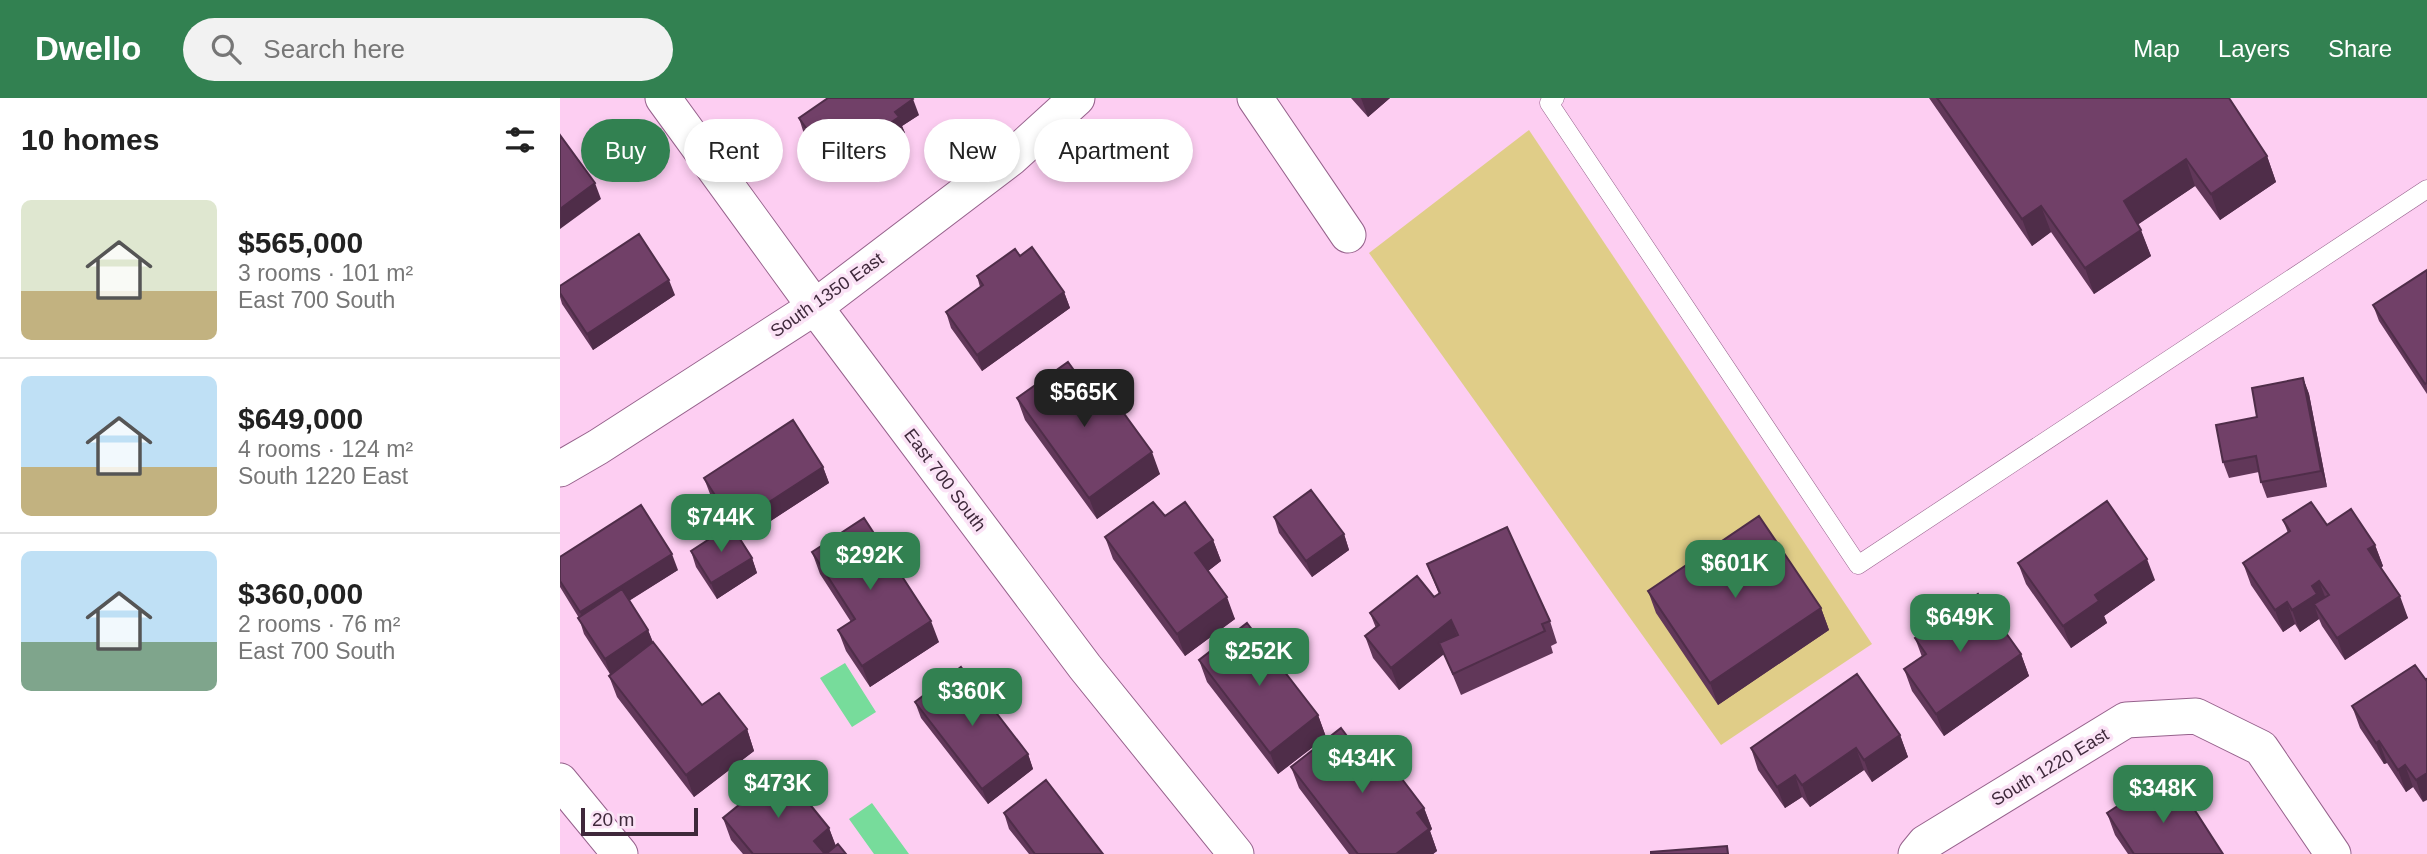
<!DOCTYPE html>
<html lang="en">
<head>
<meta charset="utf-8">
<style>
  body { margin:0; font-family:Arial,sans-serif; background:#f2f2f2; color:#222; height:100vh; display:flex; flex-direction:column; font-size:26px; white-space:nowrap }
  * { box-sizing:border-box; margin:0 }
  p { font-size:23px; color:#767676 }
  .icon { flex:none; width:38px; height:38px; fill:none; stroke:currentColor; stroke-width:2; stroke-linecap:round; stroke-linejoin:round }
  .map { position:relative; flex:1; overflow:hidden }
  .drawer { display:flex; flex-direction:column; background:#fff; width:560px }
  .drawer>* { flex:none }
  .hud { position:absolute; left:21px; top:21px; width:665px; height:63px; display:flex; gap:14px }
  .scale { position:absolute; left:21px; bottom:18px; width:117px; box-sizing:border-box; padding-left:7px; border:4px solid #3f293b; border-top:0; font-size:19px; line-height:24px; white-space:nowrap; color:#3f293b; -webkit-text-stroke:5px #fbe3f6; paint-order:stroke }
  .price { position:absolute; translate:-50% -60px; padding:0 16px; border-radius:14px; background:#328151; color:#fff; font-size:23px; line-height:46px; filter:drop-shadow(0 2px 4px #0008) }
  .price::after { content:''; position:absolute; left:50%; top:42px; width:21px; height:16px; margin-left:-10px; background:inherit; clip-path:polygon(0 0,100% 0,50% 100%) }
  .price.current { background:#222; color:#fff }
  ul { padding:0; list-style:none }
  li { display:flex; align-items:center; gap:21px; height:175px; padding:0 21px }
  li+li { border-top:2px solid #e0e0e0 }
  li span { display:grid; place-items:center; flex:none; width:196px; height:140px; border-radius:10px; color:#555 }
  li>.icon { margin-inline-start:auto }
  span .icon { width:84px; height:84px; fill:#fffc; stroke-width:1 }
  li b { font-size:30px }
  h2 { display:flex; justify-content:space-between; align-items:center; height:84px; padding:0 21px; font-size:30px }
  .pill { padding:0 24px; border-radius:32px; background:#fff; box-shadow:0 4px 10px #0003; font-size:24px; line-height:63px }
  .pill.current { background:#328151; color:#fff }
  header { display:flex; align-items:center; gap:42px; box-sizing:border-box; height:98px; padding:0 35px; background:#328151; color:#fff }
  header strong { font-size:33px }
  nav { display:flex; gap:38px; margin-inline-start:auto; font-size:24px }
  .search { width:490px; height:63px; background:#f2f2f2; display:flex; align-items:center; gap:18px; box-sizing:border-box; padding:0 24px; border-radius:38px; color:#767676; font-size:26px }
  main { display:flex; flex:1; min-height:0 }
  .map>svg:first-child { display:block }
  .green { fill:#e0cd88 }
  .water { fill:#77dc9b }
  .lines { fill:none; stroke-linecap:round; stroke-linejoin:round }
  .service-casing { stroke:#96628c; stroke-width:19 }
  .minor-casing { stroke:#96628c; stroke-width:37 }
  .service { stroke:#fff; stroke-width:18 }
  .minor { stroke:#fff; stroke-width:35 }
  .wall { fill:#613759 }
  .shaded-wall { fill:#4f2d49 }
  .building { fill:#714068; stroke:#4f2d49; stroke-width:2 }
  .labels { text-anchor:middle; stroke-width:7; stroke-linejoin:round; paint-order:stroke }
  .street-label { font-size:18px; fill:#3f293b; stroke:#fbe3f6 }
</style>
</head>
<body>
<header>
<strong>Dwello</strong>
<div class="search"><svg class="icon" aria-label="search" viewBox="0 0 24 24"><circle cx="10" cy="10" r="6"/><path d="M15 15l6 6"/></svg>Search here</div>
<nav><a>Map</a><a>Layers</a><a>Share</a></nav>
</header>
<main>
<section class="drawer">
<h2>10 homes<svg class="icon" aria-label="filters" viewBox="0 0 24 24"><path d="M4 7h16M4 17h16"/><circle cx="9" cy="7" r="2"/><circle cx="15" cy="17" r="2"/></svg></h2>
<ul>
<li><span style="background:linear-gradient(#dfe7d0 65%,#c2b280 0)"><svg class="icon" aria-label="home" viewBox="0 0 24 24"><path d="M3 11l9-7 9 7M6 9v11h12V9"/></svg></span><div><b>$565,000</b><p>3 rooms · 101 m²</p><p>East 700 South</p></div></li>
<li><span style="background:linear-gradient(#bfe0f5 65%,#c2b280 0)"><svg class="icon" aria-label="home" viewBox="0 0 24 24"><path d="M3 11l9-7 9 7M6 9v11h12V9"/></svg></span><div><b>$649,000</b><p>4 rooms · 124 m²</p><p>South 1220 East</p></div></li>
<li><span style="background:linear-gradient(#bfe0f5 65%,#7fa58c 0)"><svg class="icon" aria-label="home" viewBox="0 0 24 24"><path d="M3 11l9-7 9 7M6 9v11h12V9"/></svg></span><div><b>$360,000</b><p>2 rooms · 76 m²</p><p>East 700 South</p></div></li>
</ul>
</section>
<div class="map">
<svg width="1867" height="756" viewBox="0 0 1867 756">
  <rect width="100%" height="100%" fill="#fdcef2"/>
  <path class="green" d="M969,32l343,514 -151,101 -352,-492z"/>
  <path class="water" d="M285,565l31,49 -24,15 -32,-49z
    M312,705l37,51h-35l-25,-35z"/>
  <g class="lines">
    <defs>
      <path id="service" d="M995,0l-6,5 309,462 569,-376"/>
      <path id="minor" d="M103,0l152,209 270,360 151,187
        M695,0l93,137
        M0,371l38,-22 217,-140 196,-149 66,-60
        M0,683l60,73
        M1356,756l9,-11 201,-123 70,-4 65,32 72,106"/>
    </defs>
    <use href="#service" class="service-casing"/>
    <use href="#minor" class="minor-casing"/>
    <use href="#service" class="service"/>
    <use href="#minor" class="minor"/>
  </g>
  <path class="wall" d="M791,0h39l-22,19z
    M1369,0h300l38,58 9,26 -56,38 -25,-34 -57,38 13,32 -57,38 -43,-62 -19,14z
    M359,17l-17,11 3,7 -68,47 -33,-46 -5,-16z
    M460,158l44,36 6,16 -88,63 -31,-43 -5,-16 34,-25 -3,-11z
    M1867,172v124l-48,-73 -6,-16z
    M0,188l115,9 -82,55 -31,-46 -2,-7z
    M1743,280l6,16 18,93 -60,11 -6,-16 -2,-10 -30,6 -6,-16 34,-45z
    M457,300l80,4 63,72 -63,45 -72,-99z
    M263,369l6,16 -88,57 11,18 5,15 -40,26 -21,-32 -5,-16 39,-25 -20,-32 -6,-16z
    M605,418l48,24 8,21 -13,10 27,48 -50,37 -72,-97 -8,-22z
    M714,419l70,17 5,16 -37,27 -33,-44z
    M1723,422l44,5 48,20 8,21 -2,2 27,50 -63,42 -23,-34 -3,-7 -19,13 -5,-8 -12,8 -32,-47 -8,-22 45,-30z
    M252,454l127,90 -69,45 -24,-36 -8,-21 13,-8 -31,-48z
    M0,459l118,13 -49,31 19,29 5,12 49,63 45,24 7,22 -60,46 -77,-100 -8,-21 1,-2 -26,-40 -5,-16 -19,-31z
    M1458,465l137,17 -51,36 3,7 -36,25 -45,-64z
    M867,466l123,57 7,22 -6,3 2,7 -92,42 -17,-41 -45,36 -26,-32 -8,-22 11,-8 -6,-15 64,-16 5,-3z
    M1088,493l173,17 8,22 -111,75 -62,-92z
    M1355,540l106,16 8,22 -85,60 -32,-45 -8,-22 18,-12z
    M639,562l119,55 8,22 -48,37 -71,-92z
    M1855,567l8,137 -10,-15 -7,5 -19,-29 -3,1 -24,-36 -8,-22z
    M355,604l113,52 5,15 -45,35 -67,-86z
    M1340,637l8,22 -36,25 -8,-12 -54,37 -8,-10 -17,11 -27,-38 -7,-22z
    M799,654l65,56 8,21 -2,2 7,20 -4,3h-84l-50,-66 -8,-21z
    M1613,701l50,55h-95l-13,-19 -8,-22 29,-12z
    M444,715l99,41h-74l-20,-25z
    M163,720l106,10 7,18 10,8h-103l-12,-14z"/>
  <path class="shaded-wall" d="M801,0h29l-22,19z
    M353,1l6,16 -17,11 3,7 -68,47 -6,-16 64,-52z
    M1707,58l9,26 -56,38 -9,-26z
    M1626,61l9,27 -62,42 -9,-27z
    M35,85l6,16 -41,30v-20z
    M1481,108l10,26 -19,14 -10,-27z
    M1581,132l10,26 -57,38 -9,-26z
    M109,182l6,15 -82,55 -6,-16z
    M504,194l6,16 -88,63 -5,-16z
    M1743,280l6,16 18,93 -6,-16z
    M592,354l8,22 -63,45 -8,-21z
    M263,369l6,16 -89,58 -6,-16z
    M784,436l5,16 -37,27 -6,-16z
    M653,442l8,21 -18,14 -8,-22z
    M1815,447l8,21 -7,5 -8,-22z
    M112,456l6,16 -93,58 -5,-16z
    M192,460l5,15 -40,26 -6,-16z
    M1587,461l8,21 -51,36 3,7 -36,25 -8,-22 32,-31z
    M1759,483l8,21 -13,2 5,15 -19,13 -8,-22 20,-24z
    M1840,498l8,22 -63,42 -8,-22z
    M667,499l8,22 -50,37 -8,-22z
    M1727,504l8,22 -12,8 -8,-22z
    M1261,510l8,22 -111,75 -8,-22z
    M891,522l8,22 -20,1 5,11 -45,36 -8,-22z
    M371,523l8,21 -69,45 -8,-21z
    M88,532l6,16 -44,28 -5,-15z
    M1461,556l8,22 -85,60 -8,-22z
    M758,617l8,22 -48,37 -8,-21z
    M187,631l7,22 -60,46 -8,-22z
    M1340,637l8,22 -36,25 -8,-22z
    M1819,643l8,22 -3,1 -8,-21z
    M1296,650l8,22 -54,37 -8,-22z
    M468,656l5,15 -45,35 -6,-15z
    M1845,667l8,22 -7,5 -8,-22z
    M1867,675v27l-4,2 -7,-22z
    M1235,677l7,22 -17,11 -8,-21z
    M864,710l8,21 -2,2 7,20 -4,3h-37l21,-41z
    M269,730l8,22 -5,4h-14l-4,-13z"/>
  <path class="building" d="M268,0h84l1,1 -18,13 4,5 -68,47 -32,-46z
    M1377,0h292l38,58 -56,38 -25,-35 -62,42 17,29 -56,38 -44,-62 -19,13z
    M0,37l35,48 -35,26z
    M79,136l30,46 -82,54 -27,-41v-7z
    M472,149l32,45 -87,63 -31,-43 37,-27 -6,-9 38,-27 5,7z
    M1867,172v113l-2,1 -52,-79z
    M508,264l29,40 12,-9 43,59 -63,46 -72,-100z
    M1743,280l18,93 -60,11 -5,-26 -33,6 -7,-37 41,-8 -5,-29z
    M233,322l30,47 -89,58 -30,-47z
    M751,392l33,44 -38,27 -32,-44z
    M1547,403l40,58 -52,36 4,6 -36,25 -45,-63z
    M593,404l12,14 20,-14 28,38 -18,13 32,44 -50,37 -72,-97z
    M1751,404l16,23 24,-16 24,36 -7,4 32,47 -63,42 -23,-34 15,-9 -10,-14 -7,5 5,8 -25,16 -5,-8 -12,8 -32,-47 47,-32 -7,-11z
    M81,407l31,49 -92,58 -20,-31v-24z
    M1199,418l62,92 -111,75 -62,-92z
    M304,420l67,103 -69,45 -24,-36 17,-11 -43,-67z
    M171,427l21,33 -41,25 -20,-32z
    M947,429l43,94 -8,3 3,7 -92,43 -14,-31 19,-8 -7,-15 -60,48 -26,-32 14,-11 -9,-12 47,-37 17,21 6,-4 -13,-29z
    M62,491l26,41 -43,29 -27,-41z
    M1418,496l43,60 -85,60 -32,-45 22,-15 -11,-16z
    M687,525l71,92 -48,38 -71,-93z
    M93,544l49,63 17,-12 28,36 -61,46 -77,-99z
    M1855,567l11,15 1,-1v94l-11,7 -11,-15 -7,5 -19,-29 -3,2 -24,-37z
    M401,569l67,87 -46,35 -67,-87z
    M1297,576l43,61 -36,25 -8,-12 -54,37 -7,-10 -18,12 -26,-39z
    M781,630l18,24 14,-11 51,67 -7,5 12,16 -33,25h-38l-67,-87z
    M222,672l47,58 -15,13 11,13h-72l-30,-36z
    M486,682l57,74h-68l-31,-41z
    M1603,685l10,16 10,-7 40,62h-89l-27,-41 26,-17 3,5z
    M278,746l8,10h-20z
    M1167,748l1,8h-77v-2z"/>
  <g class="labels">
    <g class="street-label">
      <text transform="translate(267 197) rotate(-35)" y="6">South 1350 East</text>
      <text transform="translate(385 382) rotate(53)" y="6">East 700 South</text>
      <text transform="translate(1490 669) rotate(-31)" y="6">South 1220 East</text>
    </g>
  </g>
</svg>
<div class="scale">20 m</div>
<b class="price current" style="left:524px;top:331px">$565K</b>
<b class="price" style="left:161px;top:456px">$744K</b>
<b class="price" style="left:310px;top:494px">$292K</b>
<b class="price" style="left:1175px;top:502px">$601K</b>
<b class="price" style="left:1400px;top:556px">$649K</b>
<b class="price" style="left:699px;top:590px">$252K</b>
<b class="price" style="left:412px;top:630px">$360K</b>
<b class="price" style="left:802px;top:697px">$434K</b>
<b class="price" style="left:218px;top:722px">$473K</b>
<b class="price" style="left:1603px;top:727px">$348K</b>
<div class="hud">
<a class="pill current">Buy</a>
<a class="pill">Rent</a>
<a class="pill">Filters</a>
<a class="pill">New</a>
<a class="pill">Apartment</a>
</div>
</div>
</main>
</body>
</html>
